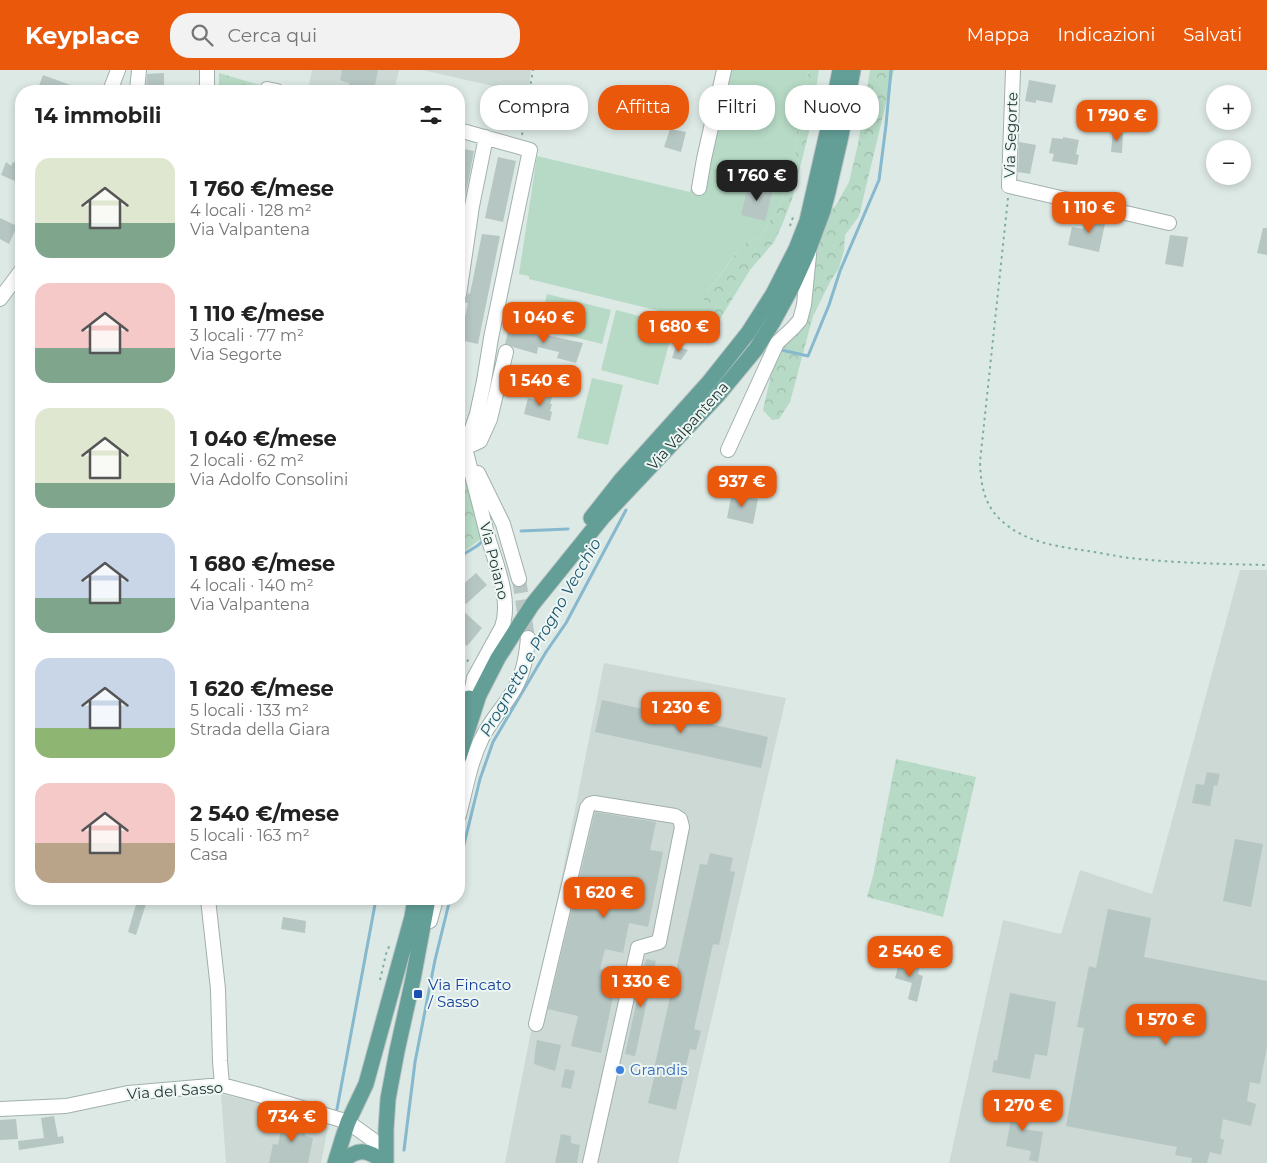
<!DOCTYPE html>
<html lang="it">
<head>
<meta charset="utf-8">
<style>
  body { margin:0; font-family:Montserrat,sans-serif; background:#f2f2f2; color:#222; height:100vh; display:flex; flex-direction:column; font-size:19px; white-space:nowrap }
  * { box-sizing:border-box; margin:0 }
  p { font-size:16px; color:#767676 }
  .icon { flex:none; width:28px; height:28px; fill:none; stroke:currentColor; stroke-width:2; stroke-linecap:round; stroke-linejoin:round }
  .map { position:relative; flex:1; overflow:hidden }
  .sheet { position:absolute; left:15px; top:15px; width:450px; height:820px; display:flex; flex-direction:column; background:#fff; border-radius:20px; box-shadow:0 2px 8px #0003 }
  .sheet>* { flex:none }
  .hud { position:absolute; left:480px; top:15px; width:475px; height:45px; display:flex; gap:10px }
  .fabs { position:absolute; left:1206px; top:15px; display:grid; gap:10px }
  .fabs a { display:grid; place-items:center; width:45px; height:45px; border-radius:50%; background:#fff; box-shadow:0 2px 8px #0003; font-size:25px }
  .price { position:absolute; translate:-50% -42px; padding:0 11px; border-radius:10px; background:#ea580c; color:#fff; font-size:16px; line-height:32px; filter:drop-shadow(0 1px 2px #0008) }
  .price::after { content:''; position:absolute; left:50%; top:30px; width:15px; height:11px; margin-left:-8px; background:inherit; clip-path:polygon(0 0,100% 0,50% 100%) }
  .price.current { background:#222; color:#fff }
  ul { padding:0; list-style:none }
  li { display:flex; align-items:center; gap:15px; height:125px; padding:0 20px }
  li span { display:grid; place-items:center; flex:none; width:140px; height:100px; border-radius:15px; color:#555 }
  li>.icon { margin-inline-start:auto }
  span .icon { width:60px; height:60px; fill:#fffc; stroke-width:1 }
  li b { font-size:21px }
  h2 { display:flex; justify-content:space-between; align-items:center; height:60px; padding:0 20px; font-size:21px }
  .tag { padding:0 18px; border-radius:20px; background:#fff; box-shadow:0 2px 8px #0003; font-size:18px; line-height:45px }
  .tag.current { background:#ea580c; color:#fff }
  header { display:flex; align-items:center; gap:30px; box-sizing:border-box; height:70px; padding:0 25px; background:#ea580c; color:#fff }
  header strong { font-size:24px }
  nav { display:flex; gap:28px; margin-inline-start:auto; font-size:18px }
  .search { width:350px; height:45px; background:#f2f2f2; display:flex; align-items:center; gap:12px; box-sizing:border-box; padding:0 18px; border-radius:20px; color:#767676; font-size:19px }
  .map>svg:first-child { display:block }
  .built { fill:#ccd9d5 }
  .grass { fill:#b6dac5 }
  .forest { fill:url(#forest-crowns) }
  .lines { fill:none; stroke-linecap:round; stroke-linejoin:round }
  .stream { stroke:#86b8ce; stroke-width:3 }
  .building { fill:#b6c6c2 }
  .minor-tunnel { stroke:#b7c6c2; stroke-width:14; stroke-dasharray:14 7; stroke-linecap:butt }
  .minor-casing { stroke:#a1b0ad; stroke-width:16 }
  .major-casing { stroke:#bcc3c2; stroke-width:17 }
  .path { stroke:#7eaca4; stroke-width:2; stroke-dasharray:2.5 4; stroke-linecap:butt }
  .minor { stroke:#fff; stroke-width:14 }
  .major { stroke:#639e97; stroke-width:15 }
  .transit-dot { fill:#1a4fb4; stroke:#edf6f3; stroke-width:2 }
  .shop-dot { fill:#3f7fe0; stroke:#edf6f3; stroke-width:2 }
  .labels { text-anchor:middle; stroke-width:4; stroke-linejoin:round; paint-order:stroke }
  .street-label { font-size:15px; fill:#203835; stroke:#edf6f3 }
  .transit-label { font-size:15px; fill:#164399; stroke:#edf6f3; text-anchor:start }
  .shop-label { font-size:15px; fill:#366cbe; stroke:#edf6f3; text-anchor:start }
  .water-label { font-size:16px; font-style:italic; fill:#1c5671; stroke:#edf6f3 }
</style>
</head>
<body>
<header>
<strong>Keyplace</strong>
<div class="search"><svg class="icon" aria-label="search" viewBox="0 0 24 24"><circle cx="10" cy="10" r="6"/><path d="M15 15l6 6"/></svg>Cerca qui</div>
<nav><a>Mappa</a><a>Indicazioni</a><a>Salvati</a></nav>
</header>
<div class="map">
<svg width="1267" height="1093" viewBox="0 0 1267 1093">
  <defs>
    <pattern id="forest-crowns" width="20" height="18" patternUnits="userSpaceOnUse" patternTransform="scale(1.25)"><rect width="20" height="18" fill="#b6dac5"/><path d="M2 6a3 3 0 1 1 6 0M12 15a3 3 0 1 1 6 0" fill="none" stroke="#9cbcaa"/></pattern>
  </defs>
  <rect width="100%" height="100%" fill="#dde9e5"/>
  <path class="built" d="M312,0h87l-5,21h-56l-29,-6z
    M423,0h108l-3,24z
    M1240,500h27v593h-318l54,-243 58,14 19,-64 72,24z
    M604,593l182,35 -108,465h-173z
    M221,1024l62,14 45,19 -7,36h-95z"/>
  <path class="grass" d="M717,0h92l-12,58 -2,30 -13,43 -22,36 -18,8 -34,46 -8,30 -171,-42v-3l-10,-2 18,-118 153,36 15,-63z
    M547,224l64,16 -9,34 -64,-16z
    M616,240l58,15 -16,60 -57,-15z
    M592,308l31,7 -15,60 -31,-7z"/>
  <path class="forest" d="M809,0h10l-10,62 -17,67 -10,26 -8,17 -24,28 -30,49 -21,-4 7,-21 36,-49 18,-8 22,-36 13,-43 2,-30z
    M870,0h24l-35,146 -14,19 -1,15 -5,18 -9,14 -17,34 -23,86 -11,17 -7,1 -9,-10 8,-35 23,-58 9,-41 16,-51 17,-20 13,-23 9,-38z
    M219,3l44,13 -1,5h-43z
    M459,387l8,20 15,61 -21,16h-2z
    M896,689l80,18 -33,140 -76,-20 6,-21z"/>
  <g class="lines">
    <path class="stream" d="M777,279l31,7 21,-51 11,-34 39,-91 7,-55 5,-55
      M521,461l47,-2
      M459,487l18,-11 7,-6
      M459,795l21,-86 13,-37 53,-90 20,-29 60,-113
      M337,1039l39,-210
      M404,1080l11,-88 20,-102 15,-61"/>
  </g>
  <path class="building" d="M342,0h36l-4,20 -25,-5v-2l-9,-3z
    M164,3v15l-18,-1 1,-13z
    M43,5l41,15v1h-47z
    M1029,10l27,5 -4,18 -16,-3v3l-11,-2z
    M670,59l16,3 -5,20 -17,-5z
    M1113,61l10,1 -1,21 -11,-1z
    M1063,67l16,3 -3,14 3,1 -2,10 -25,-4 2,-7 -5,-1 3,-15 11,1z
    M1019,72l17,3 -6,29 -12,-2z
    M459,78l15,3 -12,62 -3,-1z
    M498,87l18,4 -13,61 -18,-4z
    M6,92l5,4 2,-4 8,3v15l-5,-2 -1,3 -14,-6z
    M749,113l24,6 -8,32 -24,-6z
    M1086,145l20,4 -7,33 -31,-7 4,-18 11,2z
    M0,148l17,8 -8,18 -9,-5z
    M1263,158h4v27l-10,-2z
    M482,164l18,2 -22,108 -18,-4 8,-37 -5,-1 3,-2 2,-7 2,1z
    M1170,165l18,2 -5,30 -18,-3z
    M509,257l74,16 -7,20 -19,-5 2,-6 -21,-5 -1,7 -24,-7 -5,-3h-3z
    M676,276l12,4 -7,10 -9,-2z
    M542,324l10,3 -2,7h2l-2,7 2,1 -2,9 -26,-7 4,-16 8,2 1,-5 4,1z
    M732,423l26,6 -5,25 -26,-6z
    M476,503l11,12 -21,19 -7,-8v-8z
    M459,537l23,21 -15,18 -7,-7 1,-7 -2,-1z
    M602,630l166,37 -7,31 -166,-36z
    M1207,702l13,2 -3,12 -3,-1 -4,21 -18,-3 4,-19 8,1z
    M595,742l61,10 -6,28 13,2 -15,75 -19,-4 -6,30 -18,-4 -5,20 5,1 -4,15 14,3 -14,65 -30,-7 7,-30 -30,-7z
    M1235,769l28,5 -12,63 -28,-6z
    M710,783l23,5 -3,13 5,1 -16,73 -6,-1 -19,85 7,2 -5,19 -6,-1 -14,61 -28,-7 7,-29 -2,-1 47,-209 7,1z
    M137,831l9,3 -10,31 -8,-3z
    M1108,839l43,9 -7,39 123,24v65l-7,38 -10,-2 -3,19 9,3 -5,22 -28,-7 -3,19 4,2 -3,15 -11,-3 -3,11h-16l1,-5 -17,-3 2,-8 -111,-21 18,-98 -7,-1 12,-61 7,2z
    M283,847l23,4 -1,12 -24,-4z
    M646,889l10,2 -21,95 -10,-2z
    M900,890l20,6 -2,8 5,2 -6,26 -9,-3 4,-16 -17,-5z
    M1010,923l46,9 -9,54 -12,-2 -5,25 -38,-7 2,-12 3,1z
    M537,970l24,5 -6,26 -21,-7 1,-12z
    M565,999l10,2 -4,18 -10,-2z
    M1015,1028l13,2 -5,29 20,3 -5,30 -9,-2 2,-9 -25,-5z
    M54,1046l4,21 5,-1 1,7 -45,7 -1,-9 26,-3 -3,-20z
    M284,1046l24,5 -3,15 8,2 -5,25h-39l4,-19 5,1z
    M16,1049l2,20 -18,1v-20z
    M561,1064l10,2v7l9,2 -3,18h-22z"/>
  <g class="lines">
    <path class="minor-tunnel" d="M519,509l9,59"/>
    <defs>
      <path id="minor" d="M1013,0l-4,116 160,37
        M110,21l8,-21
        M137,21l2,-21
        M207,21v-21
        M267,21v-2l10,2
        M459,60l71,20 -39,188 -7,43 -7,33 -12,34
        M699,118l5,-29 20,-89
        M459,225l13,-89 14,-69
        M0,229l21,-28
        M465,378c7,28 15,57 22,86 8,28 25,65 15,93l-28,51 -4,20
        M465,378l15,-7 10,-22 16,-67
        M728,380l49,-107 16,-15 7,-8 4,-15 5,-50
        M478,403l25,51 16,55
        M459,745c7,-26 11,-53 23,-77 7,-15 19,-28 28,-42 13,-19 16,-36 18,-58
        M208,829l10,90 2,72 2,24
        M430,851l6,-22
        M536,954l51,-216 3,-4 4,-1 81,13 5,3 2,8 -23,115 -21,6 -48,215
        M0,1039l66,-3 62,-13 94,-8 34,9 92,28 25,18 8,12 4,11"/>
      <path id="major" d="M591,448l30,-38 88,-98 39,-49 25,-39 23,-45 11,-28 23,-101 10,-50
        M459,652l10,-24
        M459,687l20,-62 19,-37 34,-53 71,-88 115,-122 38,-46 17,-27 20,-37 14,-31 16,-43 5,-19 13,-56 12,-66
        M335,1093l8,-26 5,-15 18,-38 46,-167 3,-18
        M341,1093c16,-15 26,-15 43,0
        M386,1093v-34l2,-30 9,-48 16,-72 15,-80"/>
    </defs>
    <use href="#minor" class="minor-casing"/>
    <use href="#major" class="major-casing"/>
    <path class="path" d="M522,65l11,-65
      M1008,128l-28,264c1,27 5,47 28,64 22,17 53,21 80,25 13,2 27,5 41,7 46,5 92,6 138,7
      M790,156l4,-12
      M459,602l10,-13
      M380,910l6,-26 4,-10"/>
    <use href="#minor" class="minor"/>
    <use href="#major" class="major"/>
  </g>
  <rect class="transit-dot" x="413" y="919" width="10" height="10" rx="2.5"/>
  <circle class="shop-dot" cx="620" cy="1000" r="5"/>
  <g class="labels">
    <g class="street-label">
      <text transform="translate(1011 65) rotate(-88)" y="5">Via Segorte</text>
      <text transform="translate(688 356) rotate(-48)" y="5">Via Valpantena</text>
      <text transform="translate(494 491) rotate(76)" y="5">Via Poiano</text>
      <text transform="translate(175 1021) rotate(-4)" y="5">Via del Sasso</text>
    </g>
    <g class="transit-label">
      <text x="428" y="920">Via Fincato<tspan x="428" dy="17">/ Sasso</tspan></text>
    </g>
    <g class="shop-label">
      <text x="630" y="1005">Grandis</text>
    </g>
    <g class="water-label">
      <text transform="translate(540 567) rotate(-60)" y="6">Prognetto e Progno Vecchio</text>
    </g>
  </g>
</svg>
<div class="fabs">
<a>+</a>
<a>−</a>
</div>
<b class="price" style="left:1117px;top:72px">1 790 €</b>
<b class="price current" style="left:757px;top:132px">1 760 €</b>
<b class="price" style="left:1089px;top:164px">1 110 €</b>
<b class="price" style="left:544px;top:274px">1 040 €</b>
<b class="price" style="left:679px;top:283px">1 680 €</b>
<b class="price" style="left:540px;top:337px">1 540 €</b>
<b class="price" style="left:742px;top:438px">937 €</b>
<b class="price" style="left:681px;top:664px">1 230 €</b>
<b class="price" style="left:604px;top:849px">1 620 €</b>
<b class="price" style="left:910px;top:908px">2 540 €</b>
<b class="price" style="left:641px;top:938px">1 330 €</b>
<b class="price" style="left:1166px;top:976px">1 570 €</b>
<b class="price" style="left:1023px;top:1062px">1 270 €</b>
<b class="price" style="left:292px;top:1073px">734 €</b>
<div class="hud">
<a class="tag">Compra</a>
<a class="tag current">Affitta</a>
<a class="tag">Filtri</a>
<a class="tag">Nuovo</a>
</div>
<section class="sheet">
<h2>14 immobili<svg class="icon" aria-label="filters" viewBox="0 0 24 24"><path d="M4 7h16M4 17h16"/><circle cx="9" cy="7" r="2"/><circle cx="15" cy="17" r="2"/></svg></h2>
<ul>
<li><span style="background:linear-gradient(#dfe7d0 65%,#7fa58c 0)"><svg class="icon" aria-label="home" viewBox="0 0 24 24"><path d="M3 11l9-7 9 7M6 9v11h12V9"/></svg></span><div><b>1 760 €/mese</b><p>4 locali · 128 m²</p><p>Via Valpantena</p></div></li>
<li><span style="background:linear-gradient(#f6c9c9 65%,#7fa58c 0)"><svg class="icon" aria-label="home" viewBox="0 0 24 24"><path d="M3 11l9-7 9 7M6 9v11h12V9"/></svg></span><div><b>1 110 €/mese</b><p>3 locali · 77 m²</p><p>Via Segorte</p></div></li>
<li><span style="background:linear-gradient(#dfe7d0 75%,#7fa58c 0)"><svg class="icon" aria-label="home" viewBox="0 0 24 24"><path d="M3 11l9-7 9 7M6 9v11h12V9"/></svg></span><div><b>1 040 €/mese</b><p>2 locali · 62 m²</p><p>Via Adolfo Consolini</p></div></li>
<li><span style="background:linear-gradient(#c9d6e8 65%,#7fa58c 0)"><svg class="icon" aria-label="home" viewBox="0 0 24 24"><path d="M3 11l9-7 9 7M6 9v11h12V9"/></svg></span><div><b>1 680 €/mese</b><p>4 locali · 140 m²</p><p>Via Valpantena</p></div></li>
<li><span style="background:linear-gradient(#c9d6e8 70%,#8fb573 0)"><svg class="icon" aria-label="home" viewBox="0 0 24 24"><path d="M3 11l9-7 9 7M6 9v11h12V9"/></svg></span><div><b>1 620 €/mese</b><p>5 locali · 133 m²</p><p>Strada della Giara</p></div></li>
<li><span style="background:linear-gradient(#f6c9c9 60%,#b9a48a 0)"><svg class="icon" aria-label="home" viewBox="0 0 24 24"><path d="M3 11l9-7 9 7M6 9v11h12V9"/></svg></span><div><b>2 540 €/mese</b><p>5 locali · 163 m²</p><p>Casa</p></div></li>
</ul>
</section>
</div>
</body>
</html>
